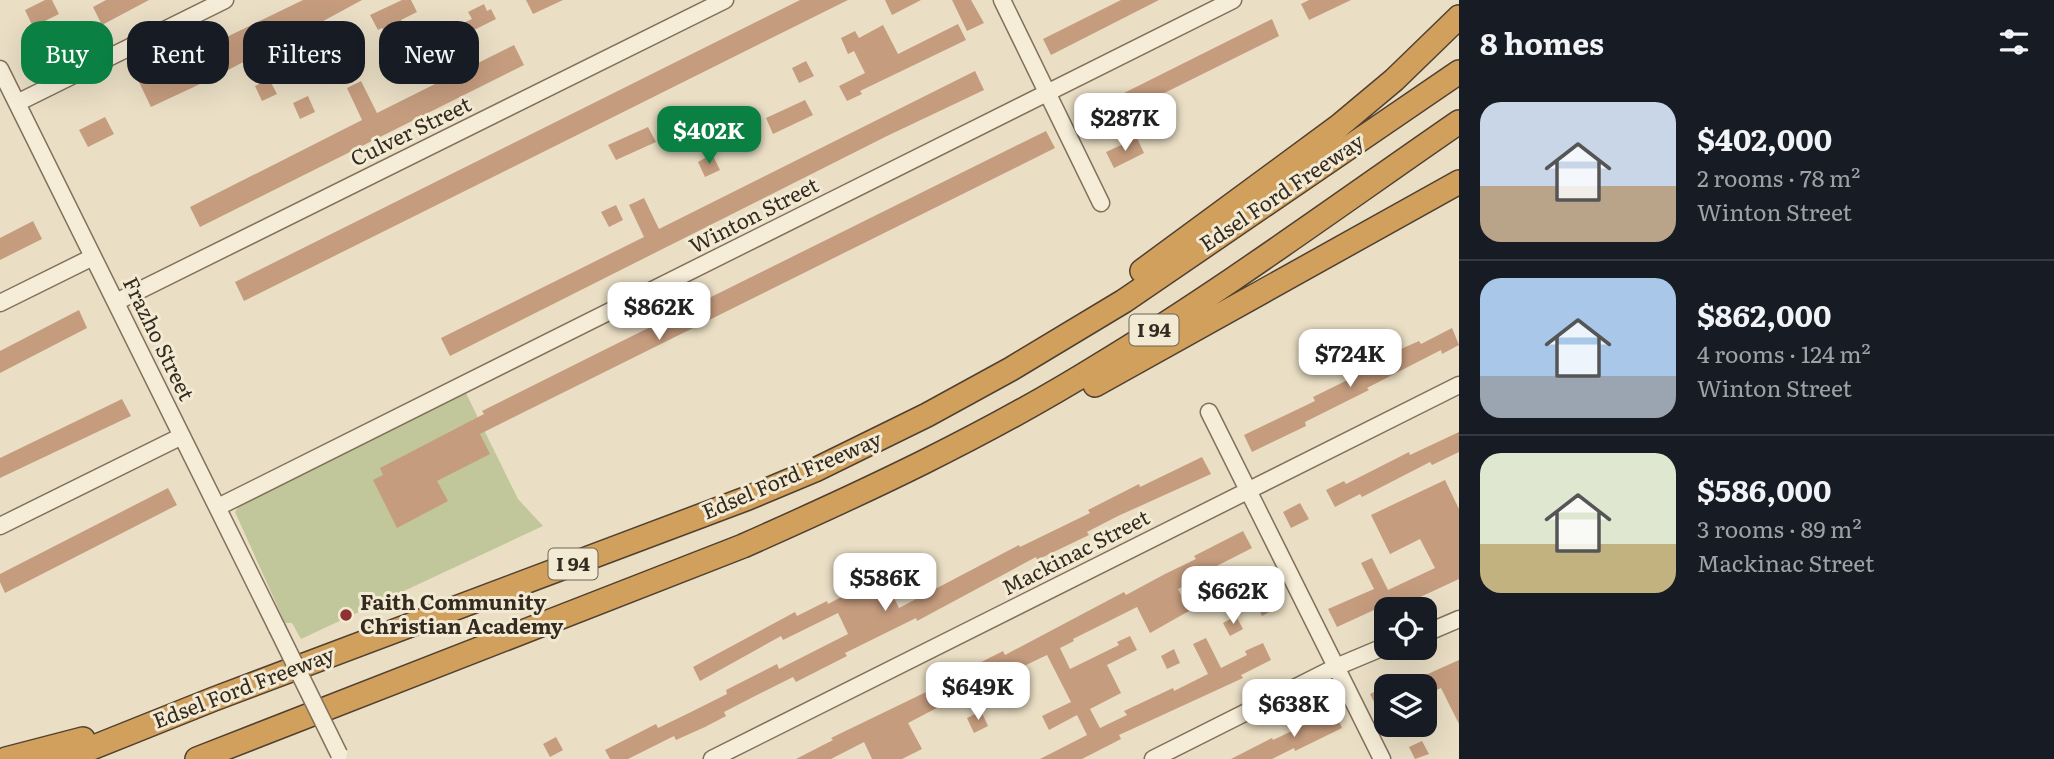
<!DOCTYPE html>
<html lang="en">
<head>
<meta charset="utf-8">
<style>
  body { margin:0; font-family:Literata,serif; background:#242831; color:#f1f3f6; height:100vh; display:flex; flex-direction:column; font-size:26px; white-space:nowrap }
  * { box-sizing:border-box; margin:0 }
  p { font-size:23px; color:#9ea1a6 }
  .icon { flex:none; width:38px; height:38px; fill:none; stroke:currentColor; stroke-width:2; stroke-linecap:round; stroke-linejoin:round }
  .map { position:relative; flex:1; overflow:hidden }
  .details { display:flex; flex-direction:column; background:#171b24; width:595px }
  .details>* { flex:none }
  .banner { position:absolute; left:21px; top:21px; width:665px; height:63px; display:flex; gap:14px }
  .tools { position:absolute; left:1374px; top:597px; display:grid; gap:14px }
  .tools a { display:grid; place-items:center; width:63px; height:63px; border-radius:14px; background:#171b24; box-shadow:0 7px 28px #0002; font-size:35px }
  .price { position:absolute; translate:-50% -60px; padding:0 16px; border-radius:14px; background:#fff; color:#222; font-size:23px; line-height:46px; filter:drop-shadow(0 2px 4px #0008) }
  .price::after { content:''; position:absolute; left:50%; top:42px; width:21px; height:16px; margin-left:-10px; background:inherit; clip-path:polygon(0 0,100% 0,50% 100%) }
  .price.selected { background:#0b8043; color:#fff }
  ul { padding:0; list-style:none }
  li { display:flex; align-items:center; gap:21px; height:175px; padding:0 21px }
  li+li { border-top:2px solid #363941 }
  li span { display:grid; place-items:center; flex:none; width:196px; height:140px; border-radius:21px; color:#555 }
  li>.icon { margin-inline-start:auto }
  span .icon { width:84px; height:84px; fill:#fffc; stroke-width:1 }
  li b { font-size:30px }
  h2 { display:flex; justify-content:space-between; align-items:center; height:84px; padding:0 21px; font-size:30px }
  .tag { padding:0 24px; border-radius:21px; background:#171b24; box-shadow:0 7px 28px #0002; font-size:24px; line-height:63px }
  .tag.selected { background:#0b8043; color:#fff }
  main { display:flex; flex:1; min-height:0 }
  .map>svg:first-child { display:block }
  .green { fill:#c1c79a }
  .building { fill:#c59c7e }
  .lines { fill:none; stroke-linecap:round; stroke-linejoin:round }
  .minor-casing { stroke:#83715c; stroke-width:19 }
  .highway-casing { stroke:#514030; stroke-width:26 }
  .minor { stroke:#f5edd7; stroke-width:16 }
  .highway { stroke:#d2a05d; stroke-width:23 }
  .minor-bridge-casing { stroke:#83715c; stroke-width:19; stroke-linecap:butt }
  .minor-bridge { stroke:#f5edd7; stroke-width:16 }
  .poi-dot { fill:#8d3232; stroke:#f2ead3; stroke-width:2.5 }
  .labels { text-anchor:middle; stroke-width:6; stroke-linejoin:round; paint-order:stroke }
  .shield { fill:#f2ead3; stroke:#6d6455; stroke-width:2 }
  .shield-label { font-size:19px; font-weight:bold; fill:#342a1f }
  .street-label { font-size:21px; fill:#342a1f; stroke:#f2ead3 }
  .poi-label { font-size:21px; font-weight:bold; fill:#342a1f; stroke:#f2ead3; text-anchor:start }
</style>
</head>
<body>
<main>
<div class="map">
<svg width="1459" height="759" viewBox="0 0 1459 759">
  <rect width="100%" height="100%" fill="#eadfc5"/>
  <path class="green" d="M458,377l60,122 25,27 -242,113 -9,-16h-7l-50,-111 4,-6 100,-50 -3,-18z"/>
  <path class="building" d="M45,0h7l7,14 -26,13 -8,-17z
    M106,0h43l-47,25 -9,-18z
    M303,0h59l-81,44 16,31 -15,7 -16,-32 -51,27 -64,30 -13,-27z
    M402,0h9l6,12 -16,8 17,32 -19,9 -17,-33 -4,2 -8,-15z
    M526,0h37l-30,14z
    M800,0h48l-604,301 -9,-19z
    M885,0h36l-29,15z
    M952,0h19l13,23 -17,8z
    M1121,0h38l-108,55 -8,-16z
    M1309,0h42l-42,20 -8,-16z
    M484,4l3,7 4,-2 5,10 -30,15 3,5 -26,13 11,23 60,-30 10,20 -324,162 -10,-20 172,-87 -15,-32 14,-7 16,32 62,-31 -16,-33 26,-12 -3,-6 26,-12 -4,-7z
    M1272,19l7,17 -191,95 -8,-16z
    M958,24l8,16 -106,51 2,3 -15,7 -8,-15 26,-13 -11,-22 -6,3 -7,-16 14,-7 4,7 24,-13 15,29z
    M806,61l8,15 -15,7 -7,-15z
    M975,71l9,19 -97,46 -437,220 -9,-18 203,-101 -15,-32 15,-7 15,31z
    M269,79l8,15 -15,7 -7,-15z
    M308,96l7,16 -15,7 -7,-16z
    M805,100l8,15 -40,19 -7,-16z
    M105,117l9,17 -26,13 -9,-17z
    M648,127l8,15 -40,18 -8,-15z
    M1046,131l9,17 -575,286 10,20 -53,27 11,20 -51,27 -24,-48 10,-5 -3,-7 104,-54 -2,-3 122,-61z
    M1137,138l7,15 -30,15 -8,-16z
    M712,154l8,16 -15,7 -7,-15z
    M616,205l7,15 -14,7 -8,-15z
    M33,221l9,18 -42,21v-22z
    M79,310l8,18 -87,45v-22z
    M1452,328l7,17 -17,9 -1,-4 -43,22 -31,16 2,2 -64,32 1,4 -54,26 -8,-17 71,-34 -2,-4 61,-30 -2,-2 29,-16 18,-8 2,3z
    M122,399l9,17 -131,62v-20z
    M1459,432v20l-27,13 -2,-3 -68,35 -2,-3 -25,13 -9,-17 18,-9 2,3 63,-32 1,3z
    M1202,457l9,17 -93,42 -31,16 2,3 -52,25 -1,-3 -119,64 -1,-3 -71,35 2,3 -51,26 -3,-5 -38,19 -31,16 2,4 -21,11 -29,13 -2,-4 -46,23h-18l-5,-9 51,-26 2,4 31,-15 38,-19 -1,-4 51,-26 2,5 69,-35 -10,-21 -55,27 -2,-4 -81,45 -7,-14 102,-55 2,4 30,-15 1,3 85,-45 7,13 -31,16 10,20 120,-63 1,2 70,-34 -2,-3 51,-26 1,3z
    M1445,480l14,29v70l-58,27 -3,-7 -61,28 -9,-18 46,-20 -13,-26 11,-5 16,32 47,-22 -15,-29 -30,15 -19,-39z
    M168,488l9,17 -172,88 -5,-11v-8z
    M1300,503l9,16 -18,9 -8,-16z
    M1243,531l9,17 -45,23 13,25 -11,5 -11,-22 -20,10 11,22 -39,22 -13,-26 -64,32 1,2 -14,7 10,21 49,-24 -2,-3 13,-6 7,14 -30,15 14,28 -31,16 10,19 27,-13 -3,-4 49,-23 1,3 34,-17 -15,-30 13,-6 15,30 26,-13 -2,-4 18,-8 8,17 -30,15 2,3 -124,57 2,4 -39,20h-42l47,-24 -10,-20 -28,15 -7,-14 29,-14 -24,-47 -25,12 -1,-3 -113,59 14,26 -20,10h-30l-8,-17 -33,17h-35l37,-19 -2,-2 122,-59 -1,-2 51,-26 2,4 119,-63 2,3 39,-21 31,-15 -2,-3z
    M1261,574l14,35 -13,7 -6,-14 2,-1 -10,-20z
    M1236,616l7,13 -13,7 -7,-13z
    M1174,649l6,14 -13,6 -6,-13z
    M1459,660v64l-18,-36 -17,8v-10h-23z
    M1386,686v40l-16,-32z
    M981,711l7,15 -14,7 -7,-15z
    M1334,711l8,17 -47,23 -1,-3 -22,11h-41l41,-21 1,2z
    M556,737l7,13 -13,7 -7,-13z
    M1422,741l7,13 -14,5 -6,-12z"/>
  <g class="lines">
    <defs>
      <path id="minor" d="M1002,0l99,203
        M0,69l277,559
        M17,103l208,-103
        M116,302l609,-302
        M0,303l93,-46
        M1209,412l173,347
        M218,507l1015,-507
        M0,526l182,-90
        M1424,634l35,-15
        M712,759l747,-374
        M1153,759l183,-92 50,-21"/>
      <path id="highway" d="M1142,271l197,-145 55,-46 65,-63
        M1095,385l364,-203
        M6,759l77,-20
        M64,759l150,-60 534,-201 67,-28 112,-55 84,-46 113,-68 335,-229
        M197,759l546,-213c122,-54 242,-110 355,-180 124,-75 242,-162 361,-244"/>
    </defs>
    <use href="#minor" class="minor-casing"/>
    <use href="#highway" class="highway-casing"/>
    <use href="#minor" class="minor"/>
    <use href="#highway" class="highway"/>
    <defs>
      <path id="minor-bridge" d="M277,628l62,126"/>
    </defs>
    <use href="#minor-bridge" class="minor-bridge-casing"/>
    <use href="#minor-bridge" class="minor-bridge"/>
  </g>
  <circle class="poi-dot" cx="346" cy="615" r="7"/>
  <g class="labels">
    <g class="shield">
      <rect x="1129.5" y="314.5" width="49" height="31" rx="5"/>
      <rect x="548.5" y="548.5" width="49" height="31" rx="5"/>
    </g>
    <g class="shield-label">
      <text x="1154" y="337">I 94</text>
      <text x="573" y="571">I 94</text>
    </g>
    <g class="street-label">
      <text transform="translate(411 132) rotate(-26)" y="7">Culver Street</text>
      <text transform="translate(1282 193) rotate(-34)" y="7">Edsel Ford Freeway</text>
      <text transform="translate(754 216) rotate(-27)" y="7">Winton Street</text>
      <text transform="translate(158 339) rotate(64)" y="7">Frazho Street</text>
      <text transform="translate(792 476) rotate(-23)" y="7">Edsel Ford Freeway</text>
      <text transform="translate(1076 553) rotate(-27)" y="7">Mackinac Street</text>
      <text transform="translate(244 688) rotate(-21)" y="7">Edsel Ford Freeway</text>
    </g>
    <g class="poi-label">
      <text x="360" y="610">Faith Community<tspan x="360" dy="24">Christian Academy</tspan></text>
    </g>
  </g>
</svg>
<div class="tools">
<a><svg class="icon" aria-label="locate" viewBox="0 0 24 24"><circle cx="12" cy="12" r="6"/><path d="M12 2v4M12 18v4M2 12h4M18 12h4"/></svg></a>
<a><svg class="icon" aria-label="layers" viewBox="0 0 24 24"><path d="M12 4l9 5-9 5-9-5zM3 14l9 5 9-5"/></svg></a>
</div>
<b class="price" style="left:1125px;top:153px">$287K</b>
<b class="price selected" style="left:709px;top:166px">$402K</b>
<b class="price" style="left:659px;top:342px">$862K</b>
<b class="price" style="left:1350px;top:389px">$724K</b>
<b class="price" style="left:885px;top:613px">$586K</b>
<b class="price" style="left:1233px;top:626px">$662K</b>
<b class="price" style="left:978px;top:722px">$649K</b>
<b class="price" style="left:1294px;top:739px">$638K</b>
<div class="banner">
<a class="tag selected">Buy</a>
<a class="tag">Rent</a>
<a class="tag">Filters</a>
<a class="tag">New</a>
</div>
</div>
<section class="details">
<h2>8 homes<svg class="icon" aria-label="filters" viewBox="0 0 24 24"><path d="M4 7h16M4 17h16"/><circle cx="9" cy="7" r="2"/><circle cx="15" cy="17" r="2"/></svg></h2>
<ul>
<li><span style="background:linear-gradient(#c9d6e8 60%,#b9a48a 0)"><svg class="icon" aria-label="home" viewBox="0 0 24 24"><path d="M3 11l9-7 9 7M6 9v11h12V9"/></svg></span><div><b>$402,000</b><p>2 rooms · 78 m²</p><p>Winton Street</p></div></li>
<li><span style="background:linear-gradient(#a9c7e8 70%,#9aa5b1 0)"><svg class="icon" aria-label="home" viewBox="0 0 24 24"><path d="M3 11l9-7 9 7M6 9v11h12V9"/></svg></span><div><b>$862,000</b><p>4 rooms · 124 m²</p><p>Winton Street</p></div></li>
<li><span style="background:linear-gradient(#dfe7d0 65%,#c2b280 0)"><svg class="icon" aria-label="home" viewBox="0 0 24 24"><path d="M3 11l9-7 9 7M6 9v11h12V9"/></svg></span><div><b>$586,000</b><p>3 rooms · 89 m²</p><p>Mackinac Street</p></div></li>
</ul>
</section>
</main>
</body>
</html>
